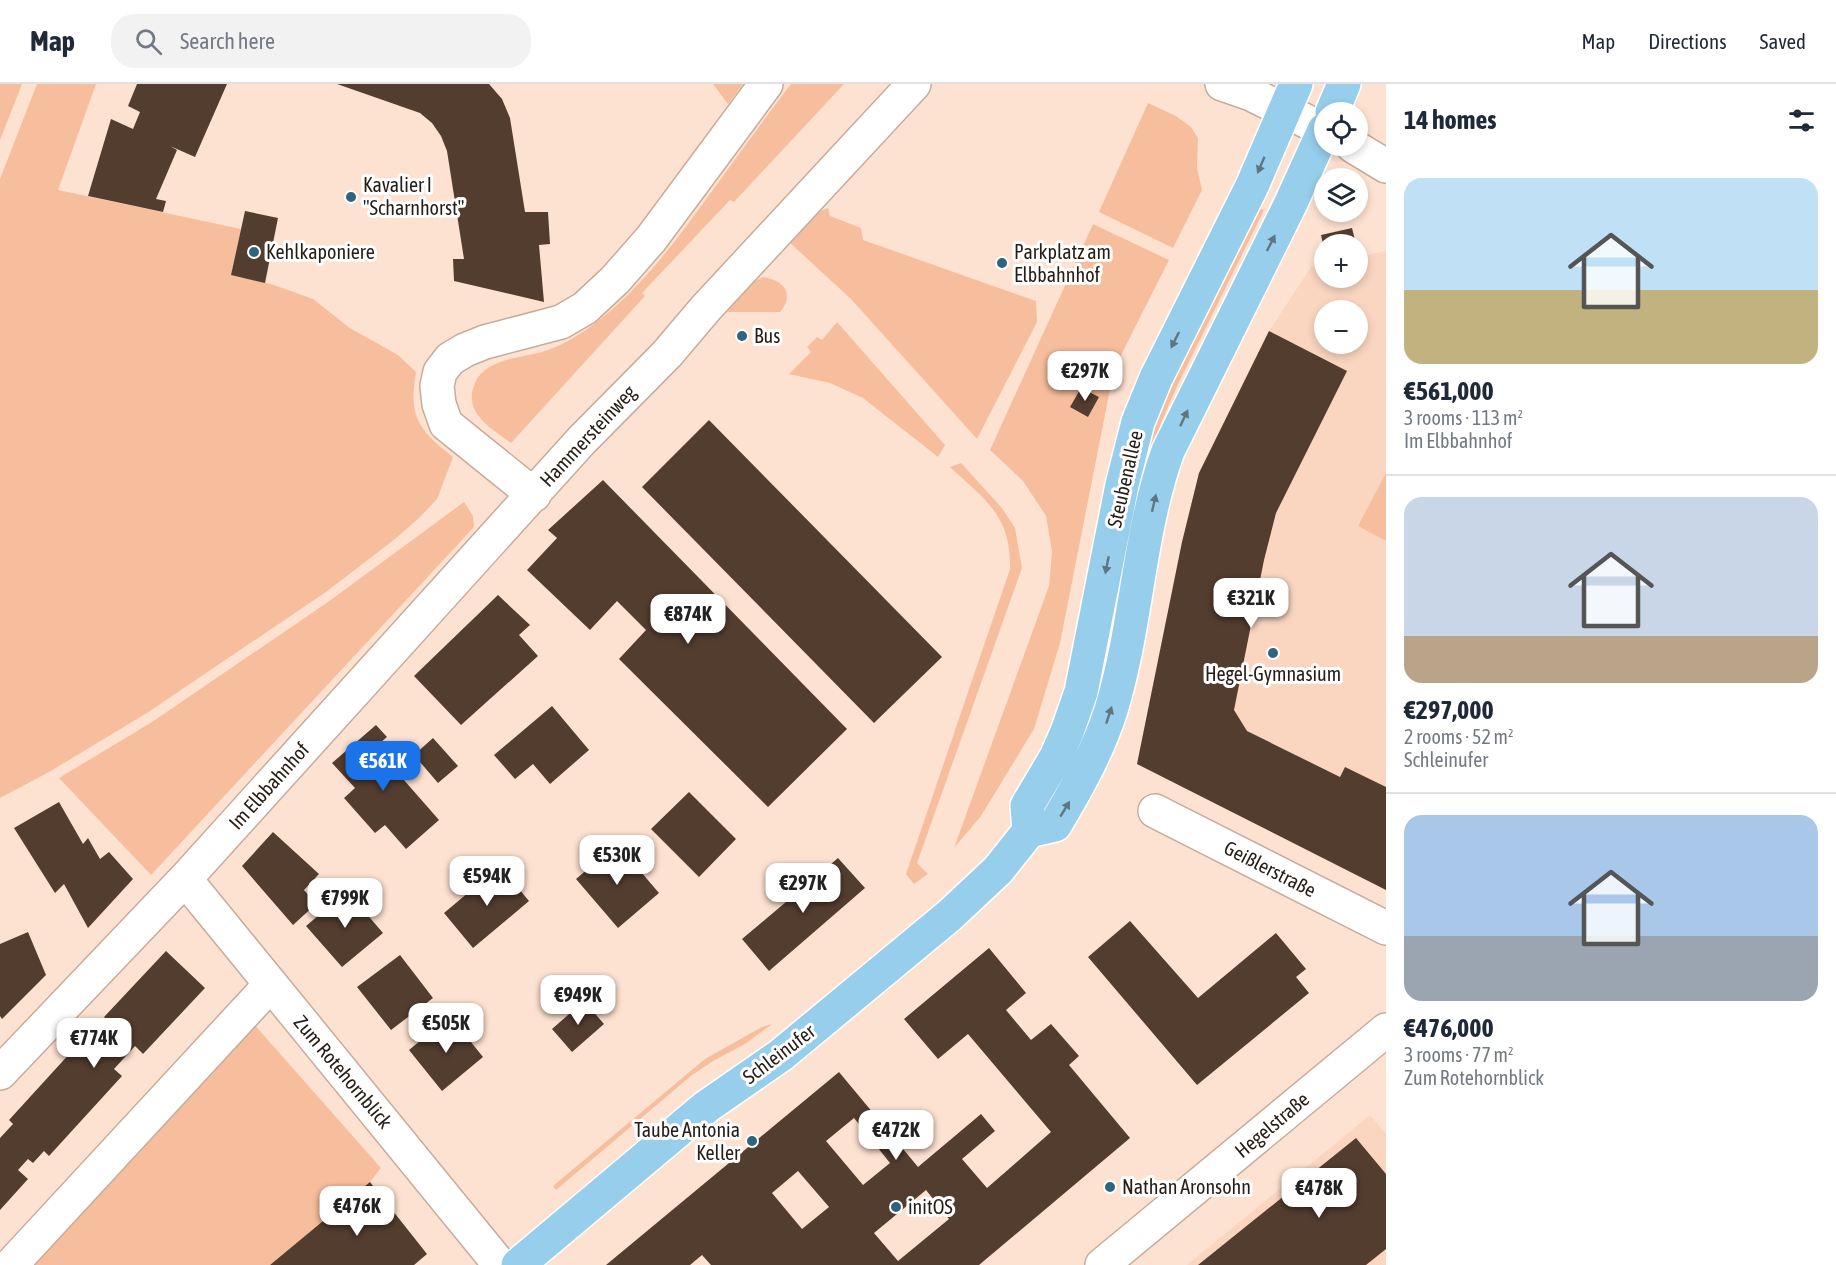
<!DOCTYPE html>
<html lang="en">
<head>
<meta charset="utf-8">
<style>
  body { margin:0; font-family:"Asap Condensed",sans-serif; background:#f2f2f3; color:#1f2937; height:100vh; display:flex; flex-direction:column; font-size:22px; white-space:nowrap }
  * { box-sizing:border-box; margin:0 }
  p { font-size:20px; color:#747a83 }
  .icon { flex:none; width:33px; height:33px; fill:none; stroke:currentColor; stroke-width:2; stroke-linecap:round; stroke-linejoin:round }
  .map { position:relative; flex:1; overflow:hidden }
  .drawer { display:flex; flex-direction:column; background:#fff; width:450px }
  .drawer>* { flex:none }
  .controls { position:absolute; left:1314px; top:18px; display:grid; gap:12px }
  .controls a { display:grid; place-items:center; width:54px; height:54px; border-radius:50%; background:#fff; box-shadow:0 3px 9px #0003; font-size:30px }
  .price { position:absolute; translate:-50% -51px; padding:0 14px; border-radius:12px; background:#fff; color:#222; font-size:20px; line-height:39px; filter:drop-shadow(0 2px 3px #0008) }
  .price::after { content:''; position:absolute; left:50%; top:36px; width:18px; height:14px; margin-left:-9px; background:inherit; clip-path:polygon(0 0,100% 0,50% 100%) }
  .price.active { background:#1a73e8; color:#fff }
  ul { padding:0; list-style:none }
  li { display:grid; align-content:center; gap:12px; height:318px; padding:0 18px }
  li+li { border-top:2px solid #e0e1e3 }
  li span { display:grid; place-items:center; height:186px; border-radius:18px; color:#555 }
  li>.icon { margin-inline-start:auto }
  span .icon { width:108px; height:108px; fill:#fffc; stroke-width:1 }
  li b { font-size:26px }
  h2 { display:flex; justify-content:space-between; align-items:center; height:72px; padding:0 18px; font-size:26px }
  header { display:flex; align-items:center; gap:36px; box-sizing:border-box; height:84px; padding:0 30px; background:#fff; border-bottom:2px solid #e0e1e3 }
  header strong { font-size:28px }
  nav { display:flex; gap:33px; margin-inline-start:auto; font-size:21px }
  .search { width:420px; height:54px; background:#f2f2f3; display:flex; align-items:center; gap:15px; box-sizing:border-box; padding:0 21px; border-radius:24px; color:#747a83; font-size:22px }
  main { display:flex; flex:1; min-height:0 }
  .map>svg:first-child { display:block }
  .built { fill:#fad6c1; fill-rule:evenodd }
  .green { fill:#f7be9d }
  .building { fill:#533d2f; fill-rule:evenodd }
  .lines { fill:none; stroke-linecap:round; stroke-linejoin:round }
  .minor-casing { stroke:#c7ac9c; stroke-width:36 }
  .major-casing { stroke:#fff; stroke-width:36 }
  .minor { stroke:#fff; stroke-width:33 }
  .major { stroke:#97ceeb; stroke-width:33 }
  .oneway { fill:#5f7681 }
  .poi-dot { fill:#2e647f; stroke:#fff; stroke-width:2 }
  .labels { text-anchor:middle; stroke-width:6; stroke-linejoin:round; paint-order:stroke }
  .poi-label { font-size:20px; fill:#271d17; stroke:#fff; text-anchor:start }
  .street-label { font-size:20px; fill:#271d17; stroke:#fff }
</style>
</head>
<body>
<header>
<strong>Map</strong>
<div class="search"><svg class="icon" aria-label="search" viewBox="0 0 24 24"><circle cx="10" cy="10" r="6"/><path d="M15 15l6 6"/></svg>Search here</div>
<nav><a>Map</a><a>Directions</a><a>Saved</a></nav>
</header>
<main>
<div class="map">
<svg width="1386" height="1181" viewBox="0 0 1386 1181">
  <rect width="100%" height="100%" fill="#fee2d1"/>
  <path class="built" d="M1386,167v639l-249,-126 45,-222 17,-69 70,-142 42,-64 13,-3v14h34v-21zM1324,226h34v34h-34z
    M1370,1031l16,19v131h-199z"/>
  <path class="green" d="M0,0h22l-22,56z
    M37,0h59l-38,106 183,39 -10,46 40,9 42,15 37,29 48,27 18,17c-8,46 3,58 37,85l-16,42 -18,19 -24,21 -69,53 -179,121 -98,59 -49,26v-619z
    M713,0h30l-15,20z
    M791,0h53l-110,118 -4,-2 -88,93 3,3 -134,147c-20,-15 -49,-30 -36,-60 10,-24 45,-25 67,-31 16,-5 31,-13 45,-23 53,-37 90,-90 128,-142 25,-34 50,-69 76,-103z
    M1148,19l28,13 15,11 7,11 -1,30 5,22 -29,58 -74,-36z
    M1257,123l7,3 -86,174 -17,39 -15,46 -41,206 -11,40 -34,75 -5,-3 89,-333 19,-55z
    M828,124l2,8 31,12 2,12 173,61 1,21 -60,117 -126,-140 -62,-57 26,-29z
    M1093,140l76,36 -55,109 -54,274 -26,86 -53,87 -27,32 95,-262 3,-34 -6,-36 -23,-35 -33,-31z
    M763,193c21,3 32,17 17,35h-53l26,-30z
    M837,238l108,123 -7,12 -75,-59 -33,-15 -41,-9 22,-22 -4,-5 10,-10 5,3z
    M961,379l41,45 13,20 7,40 -105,295 11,11 -14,10 -8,-10 104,-305c1,-54 -24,-68 -60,-102z
    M1386,389v68l-28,-15z
    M464,418l9,14 1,11 -323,348 -92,-97 93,-56 176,-120z
    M252,938l129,146 -11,14 -100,83h-246z
    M772,940l-27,20 -32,17 -21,14 -136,115 -3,-4 152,-127 57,-32z"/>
  <path class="building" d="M137,0h90l-32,73 -25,-11 7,4 -21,49 10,2 -3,11 -75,-16 23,-77 22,10 7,-17 -12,-6z
    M337,0h152l13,15 8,19 15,94h23l2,32 -11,1 5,57 -90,-21 -1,-22h11l-17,-108 -6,-15 -9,-13 -12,-10z
    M245,127l33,7 -13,65 -34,-8z
    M1352,144l4,16h-33l-2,-9z
    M1269,247l78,40 -71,142 -12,47 -30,150 13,21 93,46 5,-10 41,20v103l-249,-126 45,-222 17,-69z
    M1081,304l18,9 -11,20 -18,-10z
    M709,336l233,237 -68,66 -232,-236z
    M603,396l244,249 -79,78 -149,-148 27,-29 -29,-29 -27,29 -63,-60 30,-32 -9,-8z
    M498,511l32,30 -11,10 19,21 -77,69 -47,-49z
    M552,622l37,44 -39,34 -17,-20 -18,15 -21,-24z
    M376,641l11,12 -12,10 64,73 -33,29 -21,-24 -10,8 -31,-35 11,-10 -23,-25z
    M433,654l25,28 -20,17 -24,-28z
    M689,708l47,47 -37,38 -48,-48z
    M59,718l24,42 5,-6 12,21 9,-7 24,27 -45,49 -24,-44 -9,9 -41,-65z
    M273,748l46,42 -15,16 12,14 -23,21 -51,-59z
    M617,760l42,49 -41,35 -42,-49z
    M838,774l27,30 -96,83 -27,-32z
    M500,782l29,35 -56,47 -29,-35z
    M347,807l36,42 -41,34 -36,-41z
    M1130,837l68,77 78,-65 30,36 -10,8 13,16 -112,92 -109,-128z
    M28,848l18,43 -44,44 -2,-3v-72z
    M989,864l37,45 -20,17 25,30 20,-16 28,32 -10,9 61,73 -151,127h-268l-9,-10 -12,10h-84l233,-193 79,95 63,-53 14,17 -33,28 25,29 64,-56 -83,-98 -30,25 -34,-40zM854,1034l36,45 -27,22 -37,-44zM798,1087l31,36 -27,22 -30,-36zM926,1106l23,29 -51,42 -24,-28z
    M166,867l39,37 -62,66 -8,-8 -21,23 8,7 -73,80 -5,-5 -11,12 -5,-4 -10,11 10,9 -28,31v-72l13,-14 -4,-4 73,-80 6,5 22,-23 -6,-5z
    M400,871l33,43 -42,32 -34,-43z
    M584,917l20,23 -32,28 -20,-23z
    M450,932l33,41 -41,34 -33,-41z
    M1356,1054l30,36v75l-20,16h-168z
    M370,1098l57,72 -13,11h-144z"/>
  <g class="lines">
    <defs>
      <path id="minor" d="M1222,0l29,10 73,36
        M1353,62l33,20
        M534,411l-88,-71 -7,-20 -2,-18 3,-14 10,-13 15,-9 20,-8 76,-20 24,-14 30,-28 36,-41 115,-155
        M1155,727l231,117
        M185,795l315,386
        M0,989l185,-194 396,-438 86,-87 39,-46 208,-224
        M11,1181l260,-281
        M1102,1181l284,-235"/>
      <path id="major" d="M1332,28l12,-28
        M1029,747l-2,-25 29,-49 11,-25 14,-40 41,-207 16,-63 18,-44 96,-192 44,-102
        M518,1181l188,-158 75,-52 169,-140 48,-45 31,-39 26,-6c22,-37 43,-74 56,-115 26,-84 27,-176 57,-259l122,-246 34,-75"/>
    </defs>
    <use href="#minor" class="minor-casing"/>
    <use href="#major" class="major-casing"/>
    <use href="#minor" class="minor"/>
    <use href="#major" class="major"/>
  </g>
  <defs><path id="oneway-solid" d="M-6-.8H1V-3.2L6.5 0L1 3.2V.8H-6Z" transform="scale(1.5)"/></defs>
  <g class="oneway">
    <use href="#oneway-solid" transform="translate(1261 81) rotate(113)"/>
    <use href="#oneway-solid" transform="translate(1271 159) rotate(-63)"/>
    <use href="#oneway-solid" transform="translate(1175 256) rotate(117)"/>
    <use href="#oneway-solid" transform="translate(1184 334) rotate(-65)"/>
    <use href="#oneway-solid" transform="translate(1154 419) rotate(-77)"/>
    <use href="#oneway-solid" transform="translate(1107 481) rotate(101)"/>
    <use href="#oneway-solid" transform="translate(1109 631) rotate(-72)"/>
    <use href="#oneway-solid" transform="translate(1065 725) rotate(-59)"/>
  </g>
  <g class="poi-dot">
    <circle cx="351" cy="113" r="6"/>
    <circle cx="254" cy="168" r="6"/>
    <circle cx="1002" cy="179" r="6"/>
    <circle cx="742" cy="252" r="6"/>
    <circle cx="1273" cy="569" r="6"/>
    <circle cx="752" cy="1057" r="6"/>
    <circle cx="1110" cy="1103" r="6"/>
    <circle cx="896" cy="1123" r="6"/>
  </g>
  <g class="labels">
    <g class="poi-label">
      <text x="363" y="108">Kavalier I<tspan x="363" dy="23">"Scharnhorst"</tspan></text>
      <text x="266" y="175">Kehlkaponiere</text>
      <text x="1014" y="175">Parkplatz am<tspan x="1014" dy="23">Elbbahnhof</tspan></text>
      <text x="754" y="259">Bus</text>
      <text x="1273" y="597" text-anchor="middle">Hegel-Gymnasium</text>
      <text x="740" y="1053" text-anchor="end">Taube Antonia<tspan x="740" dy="23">Keller</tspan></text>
      <text x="1122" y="1110">Nathan Aronsohn</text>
      <text x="908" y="1130">initOS</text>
    </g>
    <g class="street-label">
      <text transform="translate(588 352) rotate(-47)" y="7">Hammersteinweg</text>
      <text transform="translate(1125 395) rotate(-77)" y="7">Steubenallee</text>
      <text transform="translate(269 702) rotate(-48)" y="7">Im Elbbahnhof</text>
      <text transform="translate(1270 785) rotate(27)" y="7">Geißlerstraße</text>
      <text transform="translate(779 970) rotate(-37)" y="7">Schleinufer</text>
      <text transform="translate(343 988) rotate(50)" y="7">Zum Rotehornblick</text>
      <text transform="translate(1272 1041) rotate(-40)" y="7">Hegelstraße</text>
    </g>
  </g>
</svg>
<div class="controls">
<a><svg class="icon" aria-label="locate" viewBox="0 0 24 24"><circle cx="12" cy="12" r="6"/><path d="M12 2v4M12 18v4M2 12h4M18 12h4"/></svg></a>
<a><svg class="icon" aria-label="layers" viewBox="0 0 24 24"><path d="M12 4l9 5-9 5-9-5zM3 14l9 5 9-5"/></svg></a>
<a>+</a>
<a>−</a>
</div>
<b class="price" style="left:1085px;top:318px">€297K</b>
<b class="price" style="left:1251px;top:545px">€321K</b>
<b class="price" style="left:688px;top:561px">€874K</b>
<b class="price active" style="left:383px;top:708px">€561K</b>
<b class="price" style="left:617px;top:802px">€530K</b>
<b class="price" style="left:487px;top:823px">€594K</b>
<b class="price" style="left:803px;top:830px">€297K</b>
<b class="price" style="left:345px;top:845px">€799K</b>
<b class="price" style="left:578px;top:942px">€949K</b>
<b class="price" style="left:446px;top:970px">€505K</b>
<b class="price" style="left:94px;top:985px">€774K</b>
<b class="price" style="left:896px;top:1077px">€472K</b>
<b class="price" style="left:1319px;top:1135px">€478K</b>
<b class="price" style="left:357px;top:1153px">€476K</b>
</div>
<section class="drawer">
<h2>14 homes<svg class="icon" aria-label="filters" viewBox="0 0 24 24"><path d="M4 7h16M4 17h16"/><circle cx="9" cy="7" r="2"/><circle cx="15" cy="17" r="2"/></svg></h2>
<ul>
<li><span style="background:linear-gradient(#bfe0f5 60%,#c2b280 0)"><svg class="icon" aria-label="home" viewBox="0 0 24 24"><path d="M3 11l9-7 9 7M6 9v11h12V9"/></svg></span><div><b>€561,000</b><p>3 rooms · 113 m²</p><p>Im Elbbahnhof</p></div></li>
<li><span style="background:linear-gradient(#c9d6e8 75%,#b9a48a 0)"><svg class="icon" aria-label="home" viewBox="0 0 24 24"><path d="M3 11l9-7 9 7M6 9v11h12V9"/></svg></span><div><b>€297,000</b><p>2 rooms · 52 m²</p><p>Schleinufer</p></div></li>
<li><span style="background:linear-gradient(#a9c7e8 65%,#9aa5b1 0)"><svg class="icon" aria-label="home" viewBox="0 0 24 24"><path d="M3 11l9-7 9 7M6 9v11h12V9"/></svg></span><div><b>€476,000</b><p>3 rooms · 77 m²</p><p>Zum Rotehornblick</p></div></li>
</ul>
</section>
</main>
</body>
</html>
